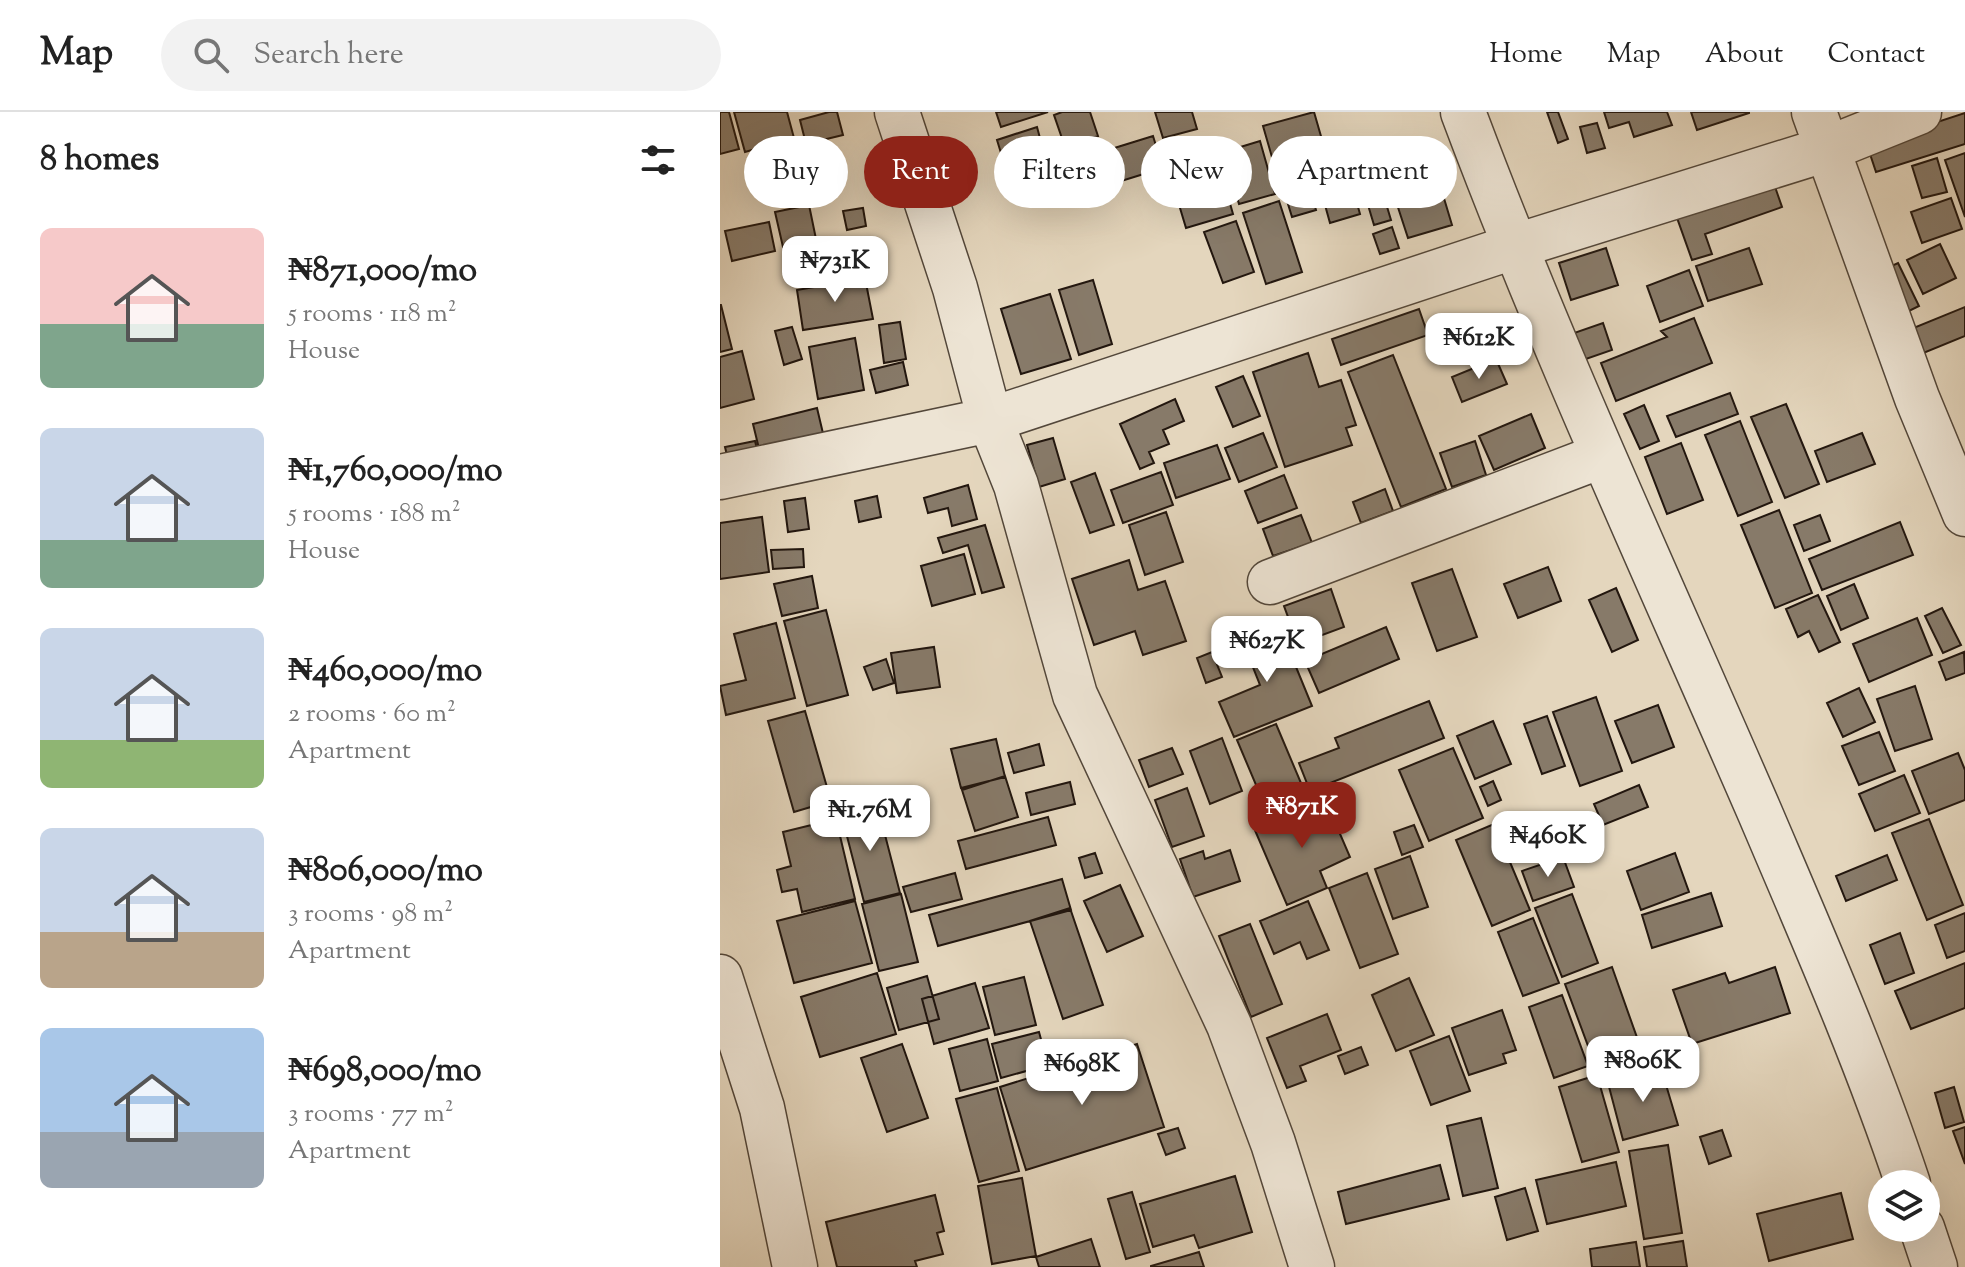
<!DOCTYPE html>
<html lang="en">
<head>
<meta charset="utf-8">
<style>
  body { margin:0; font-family:"Sorts Mill Goudy",serif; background:#f2f2f2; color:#222; height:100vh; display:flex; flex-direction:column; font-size:30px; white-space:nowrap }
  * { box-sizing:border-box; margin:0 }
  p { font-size:26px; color:#767676 }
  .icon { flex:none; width:44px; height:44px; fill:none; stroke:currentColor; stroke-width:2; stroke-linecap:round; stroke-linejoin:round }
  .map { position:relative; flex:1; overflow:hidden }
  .details { display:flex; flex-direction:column; background:#fff; width:720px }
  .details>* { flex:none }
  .top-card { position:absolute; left:24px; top:24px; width:760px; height:72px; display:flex; gap:16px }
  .fabs { position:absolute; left:1148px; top:1058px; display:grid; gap:16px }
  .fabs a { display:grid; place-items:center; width:72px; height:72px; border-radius:50%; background:#fff; box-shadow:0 8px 32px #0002; font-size:40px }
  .price { position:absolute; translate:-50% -68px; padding:0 18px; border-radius:16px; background:#fff; color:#222; font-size:26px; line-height:52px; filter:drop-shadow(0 2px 4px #0008) }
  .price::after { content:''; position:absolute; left:50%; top:48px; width:24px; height:18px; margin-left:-12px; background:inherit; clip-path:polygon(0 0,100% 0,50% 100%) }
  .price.on { background:#8f2418; color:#fff }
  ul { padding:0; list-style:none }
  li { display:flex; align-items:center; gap:24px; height:200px; padding:0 40px }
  li span { display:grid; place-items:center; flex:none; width:224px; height:160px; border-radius:12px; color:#555 }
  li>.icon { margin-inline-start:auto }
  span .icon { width:96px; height:96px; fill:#fffc; stroke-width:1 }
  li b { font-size:34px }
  h2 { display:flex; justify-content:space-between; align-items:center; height:96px; padding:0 40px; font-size:34px }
  .tag { padding:0 28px; border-radius:36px; background:#fff; box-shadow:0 8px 32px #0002; font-size:28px; line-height:72px }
  .tag.on { background:#8f2418; color:#fff }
  header { display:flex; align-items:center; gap:48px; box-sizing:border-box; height:112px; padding:0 40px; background:#fff; border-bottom:2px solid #e0e0e0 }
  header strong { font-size:38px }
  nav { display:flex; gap:44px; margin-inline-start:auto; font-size:28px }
  .search { width:560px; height:72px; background:#f2f2f2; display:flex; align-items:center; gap:20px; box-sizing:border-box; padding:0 28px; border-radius:44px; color:#767676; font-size:30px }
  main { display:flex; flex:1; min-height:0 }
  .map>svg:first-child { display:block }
  .building { fill:#877a69; stroke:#23170f; stroke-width:2 }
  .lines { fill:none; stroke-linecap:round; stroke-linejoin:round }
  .street-casing { stroke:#53473a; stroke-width:47 }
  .street { stroke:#ede4d4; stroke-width:44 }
</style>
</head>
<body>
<header>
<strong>Map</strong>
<div class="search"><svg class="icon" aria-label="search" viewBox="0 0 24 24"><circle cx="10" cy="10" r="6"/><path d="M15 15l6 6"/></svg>Search here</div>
<nav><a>Home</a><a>Map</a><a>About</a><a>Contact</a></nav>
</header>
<main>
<section class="details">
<h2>8 homes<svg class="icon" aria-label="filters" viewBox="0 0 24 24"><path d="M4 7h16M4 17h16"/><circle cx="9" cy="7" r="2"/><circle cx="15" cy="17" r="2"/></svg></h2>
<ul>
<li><span style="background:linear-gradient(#f6c9c9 60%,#7fa58c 0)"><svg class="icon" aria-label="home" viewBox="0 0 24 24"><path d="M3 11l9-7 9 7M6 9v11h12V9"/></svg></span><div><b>₦871,000/mo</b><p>5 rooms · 118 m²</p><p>House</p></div></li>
<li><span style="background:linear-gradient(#c9d6e8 70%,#7fa58c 0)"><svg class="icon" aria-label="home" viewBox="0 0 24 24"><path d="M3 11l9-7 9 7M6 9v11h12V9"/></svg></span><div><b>₦1,760,000/mo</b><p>5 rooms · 188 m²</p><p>House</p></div></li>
<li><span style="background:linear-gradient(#c9d6e8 70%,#8fb573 0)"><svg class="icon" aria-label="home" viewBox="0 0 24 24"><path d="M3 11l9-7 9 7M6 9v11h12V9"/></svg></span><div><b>₦460,000/mo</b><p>2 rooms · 60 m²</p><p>Apartment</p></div></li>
<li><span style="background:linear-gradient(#c9d6e8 65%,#b9a48a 0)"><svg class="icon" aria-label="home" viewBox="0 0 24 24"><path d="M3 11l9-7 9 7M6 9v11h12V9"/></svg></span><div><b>₦806,000/mo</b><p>3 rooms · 98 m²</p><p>Apartment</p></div></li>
<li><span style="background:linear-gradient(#a9c7e8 65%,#9aa5b1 0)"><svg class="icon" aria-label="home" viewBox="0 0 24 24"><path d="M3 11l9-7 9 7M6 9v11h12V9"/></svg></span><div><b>₦698,000/mo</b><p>3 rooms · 77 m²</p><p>Apartment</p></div></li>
</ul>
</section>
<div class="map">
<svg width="1245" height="1155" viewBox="0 0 1245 1155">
  <rect width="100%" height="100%" fill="#e4d6bd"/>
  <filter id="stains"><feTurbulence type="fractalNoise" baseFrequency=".0025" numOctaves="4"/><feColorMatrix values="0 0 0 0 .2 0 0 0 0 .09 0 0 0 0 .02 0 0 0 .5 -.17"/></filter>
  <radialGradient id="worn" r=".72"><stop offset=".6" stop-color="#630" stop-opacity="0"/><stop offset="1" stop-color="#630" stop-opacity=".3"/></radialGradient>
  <path class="building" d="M0,0h9l10,37 -19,5z
    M14,0h53l7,26 -49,14z
    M109,0h8l6,23 -37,9 -6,-24z
    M276,0h52l-47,15z
    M342,0h28l8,24 -33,11 -11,-32z
    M435,0h37l5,17 -34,9z
    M594,0l13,45 -51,14 -13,-45z
    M827,0h11l10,27 -10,4z
    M884,0h63l5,13 -38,12 -5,-15 -20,6z
    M971,0h58v1l-52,17z
    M1245,1v31l-89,28 -9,-27z
    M877,11l8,25 -18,5 -7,-26z
    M317,15l10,37 -39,12 -11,-36z
    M433,24l10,32 -45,14 -10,-32z
    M540,29l15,53 -36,10 -15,-52z
    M377,34l11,40 -24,7 -11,-40z
    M678,34l8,27 -53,16 7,25 -30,9 -15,-54z
    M1245,41v64l-20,-57z
    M496,42l17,60 -47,14 -18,-60z
    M1217,46l10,34 -25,6 -10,-32z
    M585,58l11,40 -24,7 -12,-39z
    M717,63l15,50 -44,13 -16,-49z
    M1053,69l9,26 -77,27 7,20 -20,6 -16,-45z
    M662,78l9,30 -17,5 -9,-30z
    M1231,86l11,31 -40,14 -11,-31z
    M559,89l23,71 -36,12 -23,-71z
    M89,93l7,34 -33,8 -8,-35z
    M143,96l3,18 -19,4 -4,-19z
    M516,109l18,51 -31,11 -19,-51z
    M49,110l6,29 -43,10 -7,-30z
    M672,115l7,21 -19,6 -7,-20z
    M1220,132l16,34 -33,16 -16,-34z
    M886,136l12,37 -47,15 -12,-37z
    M1029,136l13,36 -54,17 -12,-35z
    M1178,151l21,43 -14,7 -20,-44z
    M969,158l14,36 -43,16 -13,-36z
    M145,166l8,41 -70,11 -6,-40z
    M373,168l19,64 -33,11 -20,-65z
    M330,182l21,65 -50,15 -20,-65z
    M1,193l11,44 -12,3v-47z
    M1245,195v29l-44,18 -10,-25z
    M699,197l9,26 -87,30 -9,-26z
    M974,206l18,45 -96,38 -15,-38 66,-26 -6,-6z
    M180,210l6,37 -22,4 -5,-38z
    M883,211l9,27 -29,10 -9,-27z
    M72,215l10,32 -18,6 -9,-34z
    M135,226l9,52 -46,9 -9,-52z
    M22,239l12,48 -34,9v-51z
    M588,241l11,34 22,-7 15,45 -10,3 6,17 -67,22 -32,-95z
    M673,243l53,134 -45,18 -53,-135z
    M776,247l11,25 -45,18 -10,-25z
    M183,250l5,23 -32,8 -6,-23z
    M523,264l17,40 -27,11 -17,-40z
    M1010,281l8,21 -62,23 -9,-21z
    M455,287l9,22 -21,9 6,14 -20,8 5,11 -14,6 -20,-45z
    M1066,292l33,80 -34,14 -34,-81z
    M924,293l15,36 -19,8 -16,-35z
    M97,296l9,38 -64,15 -9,-37z
    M811,302l14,34 -51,22 -15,-34z
    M1020,309l32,81 -34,14 -33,-81z
    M543,321l14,34 -38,15 -14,-34z
    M1142,321l13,31 -48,18 -12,-31z
    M333,326l12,41 -26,8 -12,-42z
    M35,329l5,20 -30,7 -5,-21z
    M755,329l11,34 -34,12 -12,-34z
    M961,331l22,57 -36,14 -22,-57z
    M497,333l13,34 -54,19 -12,-35z
    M441,360l12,33 -50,18 -12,-33z
    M375,361l19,52 -24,8 -19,-51z
    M564,363l13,33 -39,15 -13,-32z
    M248,373l9,34 -25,7 -4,-18 -20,5 -4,-15z
    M665,377l8,22 -32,12 -8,-21z
    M157,384l4,21 -22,5 -4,-21z
    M85,386l4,31 -21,3 -4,-31z
    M1059,398l33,83 -37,15 -34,-83z
    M446,400l17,50 -38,13 -16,-50z
    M581,403l11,28 -39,13 -10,-27z
    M1100,403l10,26 -26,10 -10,-26z
    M42,405l7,55 -49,7v-56z
    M1180,410l13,33 -91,35 -13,-31z
    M265,413l19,62 -22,6 -14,-48 -25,8 -5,-15z
    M83,437l1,18 -31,2 -2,-19z
    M244,442l11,40 -43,12 -11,-40z
    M409,448l9,30 27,-9 21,60 -43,14 -8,-24 -41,14 -22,-66z
    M828,455l13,34 -43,17 -14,-34z
    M732,457l25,68 -40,14 -25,-68z
    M92,464l6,32 -36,8 -8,-32z
    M1134,472l14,34 -27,12 -14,-34z
    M896,476l22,52 -26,12 -23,-52z
    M611,477l13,38 -46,17 -14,-38z
    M1098,483l22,47 -21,10 -10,-21 -11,6 -12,-28z
    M1222,496l19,37 -18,8 -18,-37z
    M106,498l22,85 -41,11 -23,-85z
    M1197,506l15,37 -63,27 -16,-38z
    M56,511l19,75 -69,17 -6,-29 26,-6 -12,-46z
    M558,511l34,83 -78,31 -15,-35 41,-17 -19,-48z
    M666,515l13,32 -80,34 -14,-32z
    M214,535l6,40 -43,6 -6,-40z
    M492,540l10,25 -16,6 -9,-25z
    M1244,540l1,21 -19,7 -7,-18z
    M166,547l8,24 -21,7 -9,-23z
    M1195,574l17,53 -37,12 -18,-52z
    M1139,576l16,34 -32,15 -16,-34z
    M876,585l26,74 -42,15 -27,-74z
    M709,589l15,37 -134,53 -11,-28 40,-15 -4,-10z
    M938,593l16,42 -42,16 -17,-42z
    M85,599l26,90 -37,11 -26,-91z
    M827,604l18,50 -23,8 -18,-50z
    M773,609l18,43 -36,15 -18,-43z
    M556,612l33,78 -39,16 -33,-78z
    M1159,620l16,39 -36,14 -17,-39z
    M502,626l20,53 -32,13 -20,-53z
    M276,627l9,38 -44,11 -10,-39z
    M319,632l5,21 -30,8 -6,-20z
    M452,636l11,26 -34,13 -10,-27z
    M733,636l30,70 -54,23 -30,-71z
    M1238,641l7,17v30l-36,14 -17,-43z
    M1184,663l16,38 -45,18 -16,-37z
    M285,664l13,41 -43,14 -13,-41z
    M773,669l8,19 -13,6 -8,-19z
    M350,670l5,22 -44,11 -5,-22z
    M919,673l9,22 -45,18 -9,-21z
    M467,676l17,48 -32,11 -17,-47z
    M597,689l3,8 8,-3 22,51 -30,14 7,17 -40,17 -33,-77z
    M157,692l23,89 -36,9 -23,-89z
    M328,705l8,28 -90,24 -8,-28z
    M116,707l19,80 -53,13 -5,-23 -15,3 -5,-22 14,-4 -8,-34z
    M1209,707l34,86 -36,15 -35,-87z
    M774,712l36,86 -38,16 -36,-86z
    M694,713l9,22 -21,8 -8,-23z
    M510,738l10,31 -47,16 -13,-38 23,-8 2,8z
    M375,741l7,20 -17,5 -6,-20z
    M955,741l14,39 -48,18 -14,-39z
    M1167,743l10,25 -51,21 -10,-25z
    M690,744l18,51 -35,12 -18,-50z
    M843,745l11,30 -41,14 -11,-30z
    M235,761l7,26 -51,13 -8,-25z
    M647,761l31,81 -38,14 -31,-80z
    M342,767l9,31 -133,36 -9,-31z
    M400,773l23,51 -36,16 -23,-51z
    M991,781l11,33 -70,22 -10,-33z
    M181,782l17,68 -39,9 -17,-67z
    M852,782l26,69 -36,14 -27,-69z
    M135,789l17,62 -78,20 -17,-62z
    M588,789l21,49 -22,9 -7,-17 -26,12 -14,-33z
    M350,796l33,97 -40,14 -33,-98z
    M1245,801v38l-18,7 -12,-33z
    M813,806l26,65 -36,13 -25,-64z
    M530,812l32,80 -31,13 -32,-81z
    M1180,821l14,40 -29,11 -15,-39z
    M1245,851v45l-54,21 -16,-38z
    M892,855l28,79 -46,16 -29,-78z
    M1055,855l15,46 -98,31 -19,-54 52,-17 4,10z
    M157,861l19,61 -76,23 -19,-60z
    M207,864l12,43 -40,11 -12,-42z
    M304,865l12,48 -41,10 -12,-48z
    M689,866l25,57 -38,16 -24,-56z
    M255,871l14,45 -55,16 -12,-45z
    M842,883l26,71 -34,12 -25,-71z
    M782,898l14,40 -13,4 3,9 -37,12 -17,-47z
    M607,902l14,36 -41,16 6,15 -19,7 -20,-50z
    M319,920l9,33 -47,13 -9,-34z
    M729,924l21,55 -39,14 -21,-54z
    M267,927l11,42 -38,10 -11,-42z
    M182,932l26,74 -41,14 -26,-74z
    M417,932l27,83 -138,43 -26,-83z
    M641,935l7,18 -23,9 -7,-18z
    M971,938l6,19 -21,10 -8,-19z
    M941,956l17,57 -55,15 -15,-57z
    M877,963l22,77 -37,10 -23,-75z
    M1234,975l10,35 -19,6 -10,-35z
    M277,976l22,83 -40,11 -23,-83z
    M761,1006l17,70 -35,8 -16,-70z
    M1245,1015v37l-12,-33z
    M458,1016l7,20 -19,7 -8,-21z
    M1002,1018l9,26 -22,8 -9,-27z
    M948,1033l14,88 -38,6 -15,-88z
    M896,1050l10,44 -79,18 -11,-44z
    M720,1053l9,34 -103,25 -8,-32z
    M515,1064l17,56 -53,16 -5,-13 -41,12 -13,-43z
    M302,1066l14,78 -44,8 -14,-78z
    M805,1076l13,43 -31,9 -12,-43z
    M412,1080l18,60 -24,7 -18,-60z
    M1121,1081l12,46 -84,22 -12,-47z
    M215,1083l9,36 -7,2 6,21 -28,7 2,6h-80l-11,-45z
    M371,1127l9,28h-61l-3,-10z
    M963,1129l4,26h-40l-3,-20z
    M916,1130l4,25h-48l-2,-18z
    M479,1140l5,15h-53v-1z"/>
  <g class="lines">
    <defs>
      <path id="street" d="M177,0l58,176 35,132 26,65 59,210 154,330 44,118 39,124
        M743,0c89,238 196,468 297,701 52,122 106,245 148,371
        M1094,0l103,286 48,116
        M0,365l270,-57 523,-173 314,-98 92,-37
        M550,470l331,-126
        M0,865l42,131 33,159
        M1202,1116l13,39"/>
    </defs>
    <use href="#street" class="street-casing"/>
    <use href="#street" class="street"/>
  </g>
  <rect width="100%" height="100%" filter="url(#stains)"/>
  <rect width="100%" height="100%" fill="url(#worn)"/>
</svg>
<div class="fabs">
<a><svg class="icon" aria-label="layers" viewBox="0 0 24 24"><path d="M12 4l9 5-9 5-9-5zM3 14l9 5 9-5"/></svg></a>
</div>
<b class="price" style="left:115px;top:192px">₦731K</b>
<b class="price" style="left:759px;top:269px">₦612K</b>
<b class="price" style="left:547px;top:572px">₦627K</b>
<b class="price on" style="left:582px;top:738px">₦871K</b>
<b class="price" style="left:150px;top:741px">₦1.76M</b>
<b class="price" style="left:828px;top:767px">₦460K</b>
<b class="price" style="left:923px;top:992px">₦806K</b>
<b class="price" style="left:362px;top:995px">₦698K</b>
<div class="top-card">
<a class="tag">Buy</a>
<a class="tag on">Rent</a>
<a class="tag">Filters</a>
<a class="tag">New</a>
<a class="tag">Apartment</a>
</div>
</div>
</main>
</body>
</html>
